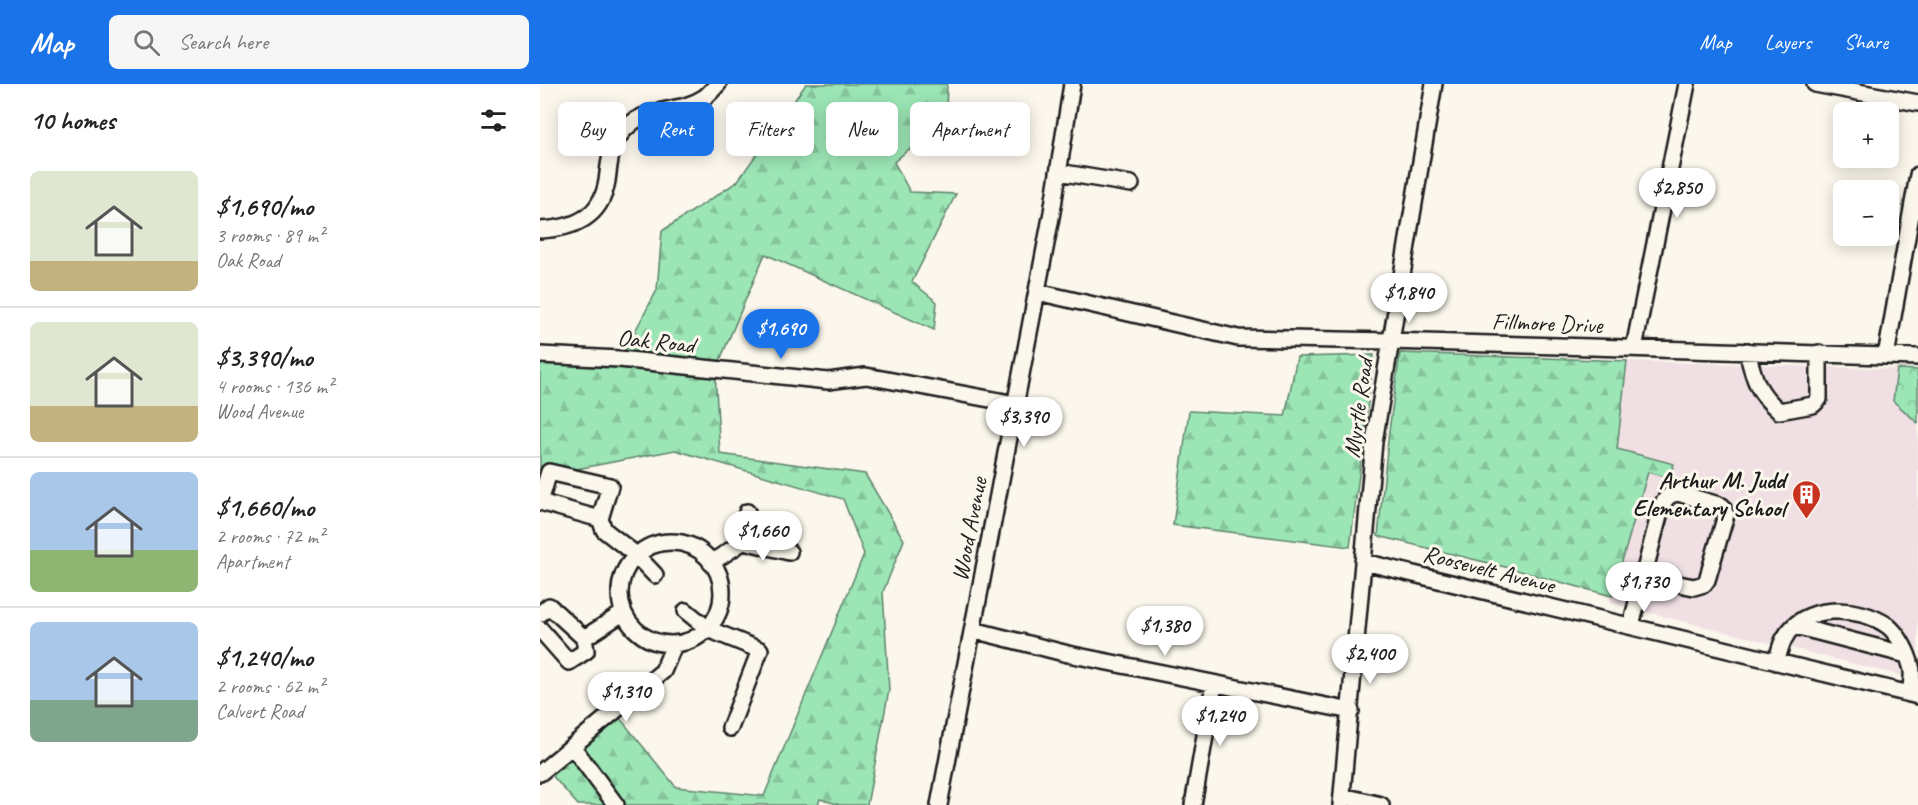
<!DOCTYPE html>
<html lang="en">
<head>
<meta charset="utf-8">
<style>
  body { margin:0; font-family:Caveat,sans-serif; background:#f6f6f6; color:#222; height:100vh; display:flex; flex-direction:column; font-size:22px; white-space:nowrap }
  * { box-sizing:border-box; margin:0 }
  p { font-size:20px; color:#767676 }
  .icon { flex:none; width:33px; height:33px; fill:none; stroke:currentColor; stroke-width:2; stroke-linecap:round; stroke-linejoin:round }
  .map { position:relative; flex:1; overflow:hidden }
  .panel { display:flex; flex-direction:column; background:#fff; width:540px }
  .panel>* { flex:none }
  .hud { position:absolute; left:18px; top:18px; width:570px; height:54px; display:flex; gap:12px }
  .fabs { position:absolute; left:1293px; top:18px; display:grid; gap:12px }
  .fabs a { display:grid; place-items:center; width:66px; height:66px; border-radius:9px; background:#fff; box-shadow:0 3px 15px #0003; font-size:30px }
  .price { position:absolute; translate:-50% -51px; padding:0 14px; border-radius:21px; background:#fff; color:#222; font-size:20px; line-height:39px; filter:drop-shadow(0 2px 3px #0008) }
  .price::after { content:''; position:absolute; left:50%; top:36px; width:18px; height:14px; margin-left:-9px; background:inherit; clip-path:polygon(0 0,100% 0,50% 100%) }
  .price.on { background:#1a73e8; color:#fff }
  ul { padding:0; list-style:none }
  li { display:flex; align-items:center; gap:18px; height:150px; padding:0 30px }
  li+li { border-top:2px solid #e0e0e0 }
  li span { display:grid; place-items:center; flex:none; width:168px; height:120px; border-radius:9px; color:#555 }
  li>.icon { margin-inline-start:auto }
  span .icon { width:72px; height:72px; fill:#fffc; stroke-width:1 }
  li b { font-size:26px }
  h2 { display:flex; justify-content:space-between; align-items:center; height:72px; padding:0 30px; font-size:26px }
  .chip { padding:0 21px; border-radius:9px; background:#fff; box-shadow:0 3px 15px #0003; font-size:21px; line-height:54px }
  .chip.on { background:#1a73e8; color:#fff }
  header { display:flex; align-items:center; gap:36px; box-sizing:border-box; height:84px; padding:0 30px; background:#1a73e8; color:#fff }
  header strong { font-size:28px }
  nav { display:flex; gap:33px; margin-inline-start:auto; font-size:21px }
  .search { width:420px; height:54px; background:#f6f6f6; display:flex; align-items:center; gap:15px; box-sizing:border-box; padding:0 21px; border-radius:9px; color:#767676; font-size:22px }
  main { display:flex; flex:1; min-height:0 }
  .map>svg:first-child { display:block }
  .built { fill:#f0e0e4 }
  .forest { fill:url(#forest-firs); stroke:#5c8169; stroke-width:1.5 }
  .park { fill:url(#park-crowns); stroke:#5c8169; stroke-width:1.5 }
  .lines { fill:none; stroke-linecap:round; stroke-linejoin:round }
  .minor-casing { stroke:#1c1c1c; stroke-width:20 }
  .minor { stroke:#fbf7ec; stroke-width:15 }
  .labels { text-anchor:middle; stroke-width:6; stroke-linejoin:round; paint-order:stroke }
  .street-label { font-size:24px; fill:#1c1c1c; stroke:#fbf7ec }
  .poi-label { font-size:24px; font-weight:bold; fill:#1c1c1c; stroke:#fbf7ec; text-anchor:end }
</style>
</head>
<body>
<header>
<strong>Map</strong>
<div class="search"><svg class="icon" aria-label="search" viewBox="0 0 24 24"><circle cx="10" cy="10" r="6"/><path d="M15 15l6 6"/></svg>Search here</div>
<nav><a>Map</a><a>Layers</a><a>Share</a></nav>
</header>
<main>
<section class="panel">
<h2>10 homes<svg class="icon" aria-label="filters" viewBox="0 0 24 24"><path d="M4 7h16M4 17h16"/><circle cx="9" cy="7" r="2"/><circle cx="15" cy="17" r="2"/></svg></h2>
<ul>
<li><span style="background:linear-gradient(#dfe7d0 75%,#c2b280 0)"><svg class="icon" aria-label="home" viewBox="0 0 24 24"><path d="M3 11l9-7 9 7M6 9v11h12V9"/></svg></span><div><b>$1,690/mo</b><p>3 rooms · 89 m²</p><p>Oak Road</p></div></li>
<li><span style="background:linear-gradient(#dfe7d0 70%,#c2b280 0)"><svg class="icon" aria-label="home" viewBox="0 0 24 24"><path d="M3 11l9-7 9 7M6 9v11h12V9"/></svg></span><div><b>$3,390/mo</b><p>4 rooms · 136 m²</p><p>Wood Avenue</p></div></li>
<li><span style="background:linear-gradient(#a9c7e8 65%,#8fb573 0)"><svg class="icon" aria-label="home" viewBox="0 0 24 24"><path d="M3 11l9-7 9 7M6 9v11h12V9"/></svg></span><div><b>$1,660/mo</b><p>2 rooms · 72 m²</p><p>Apartment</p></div></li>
<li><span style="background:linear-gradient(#a9c7e8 65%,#7fa58c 0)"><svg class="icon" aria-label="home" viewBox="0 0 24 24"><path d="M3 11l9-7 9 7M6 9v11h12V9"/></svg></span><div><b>$1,240/mo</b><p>2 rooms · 62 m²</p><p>Calvert Road</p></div></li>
</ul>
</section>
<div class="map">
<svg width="1378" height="721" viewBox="0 0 1378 721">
  <defs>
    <pattern id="forest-firs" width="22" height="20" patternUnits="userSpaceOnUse" patternTransform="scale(1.5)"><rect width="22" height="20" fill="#9ce6b6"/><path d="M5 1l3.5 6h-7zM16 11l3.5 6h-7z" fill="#86c59c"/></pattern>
    <pattern id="park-crowns" width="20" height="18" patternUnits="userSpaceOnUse" patternTransform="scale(1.5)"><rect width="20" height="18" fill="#9ce6b6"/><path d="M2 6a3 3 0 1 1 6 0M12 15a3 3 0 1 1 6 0" fill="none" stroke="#86c59c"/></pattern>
  </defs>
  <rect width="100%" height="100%" fill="#fbf7ec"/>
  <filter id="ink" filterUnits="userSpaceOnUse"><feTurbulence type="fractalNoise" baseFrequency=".0167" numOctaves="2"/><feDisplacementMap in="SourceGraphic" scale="12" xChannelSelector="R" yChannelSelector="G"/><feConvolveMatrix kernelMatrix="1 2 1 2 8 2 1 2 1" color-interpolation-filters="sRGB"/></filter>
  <g filter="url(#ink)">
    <path class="built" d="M1087,277l270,8 -4,32 25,22v257l-308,-77 41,-145 -34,-9z"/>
    <path class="forest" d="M266,0h141l-2,57 -37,9 -14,12 16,30 46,2 -44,88 25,20 -3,28 -169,-76 -50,118 5,82 145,20 39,66 -21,52 6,98 -22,115h-27l-20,-6 -2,6h-240l-28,-32 69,-56 57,70 88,9 100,-242 -21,-55 -168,-49 -135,26v-120l78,7 39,-73 5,-59 75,-49z
      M860,269l227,8 -10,88 57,15 -5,14 -21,-6 -36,124 -103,-28 -131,-32 11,-105z
      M834,271l-24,192 -177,-22 16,-114 96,5 12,-59z"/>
    <path class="park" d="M1357,285l21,1v53l-25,-22z"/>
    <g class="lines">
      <defs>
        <path id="minor" d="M1275,0l103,19
          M518,88l73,12
          M0,146c34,-2 61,-12 67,-49 2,-15 3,-32 12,-45 25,-34 56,-19 86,-39 5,-4 9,-9 13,-13
          M497,208l201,46 152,3 528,16
          M1094,264l53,-264
          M1207,267c7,28 10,41 32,60l34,-6 6,-6v-46
          M0,271l79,4 209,22 38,-5 150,28
          M1346,272l32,-181
          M60,435l10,-33 -61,-14 -9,30 60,17 4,11 32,25 19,20
          M204,457l45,11
          M80 509a51 51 0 1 1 102 0a51 51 0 1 1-102 0Z
          M824,478l554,134
          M171,479l33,-22 3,-29
          M146,527l22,18 52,21 -30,78
          M0,530l9,-8 35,32 2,13 -17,11 -29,-33
          M1091,542c10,-40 20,-81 31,-121 4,-7 7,-11 16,-12l44,13 4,9 -19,65 -3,4 -10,3 -51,-10
          M1255,542l112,29
          M433,546l95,24 283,57
          M44,554l39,-25
          M1236,578c3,-7 4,-16 8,-23 19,-36 74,-34 104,-13 11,9 20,27 23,40 3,8 0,19 -1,28
          M32,662l44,59
          M0,689l123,-102 11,-26
          M802,712l39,9
          M399,721l113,-593 20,-128
          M653,721l21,-121
          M801,721l33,-363 60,-358"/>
      </defs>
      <use href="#minor" class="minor-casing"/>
      <use href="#minor" class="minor"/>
    </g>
  </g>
  <defs>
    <symbol id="building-pin" viewBox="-11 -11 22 30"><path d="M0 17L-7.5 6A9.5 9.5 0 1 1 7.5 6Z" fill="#c8321e" stroke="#fbf7ec"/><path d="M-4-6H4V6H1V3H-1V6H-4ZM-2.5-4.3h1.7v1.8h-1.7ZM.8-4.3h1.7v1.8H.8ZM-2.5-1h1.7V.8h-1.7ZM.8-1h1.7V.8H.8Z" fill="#fff"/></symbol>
  </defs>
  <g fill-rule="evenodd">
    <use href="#building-pin" x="1250" y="394" width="33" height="45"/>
  </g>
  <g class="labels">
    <g class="street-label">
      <text transform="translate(1007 239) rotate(2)" y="8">Fillmore Drive</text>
      <text transform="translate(116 257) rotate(6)" y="8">Oak Road</text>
      <text transform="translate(818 324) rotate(-82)" y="8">Myrtle Road</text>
      <text transform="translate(429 445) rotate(-79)" y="8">Wood Avenue</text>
      <text transform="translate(949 485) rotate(14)" y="8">Roosevelt Avenue</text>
    </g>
    <g class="poi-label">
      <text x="1245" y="404">Arthur M. Judd<tspan x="1245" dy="28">Elementary School</tspan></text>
    </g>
  </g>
</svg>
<div class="fabs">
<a>+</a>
<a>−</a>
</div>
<b class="price" style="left:1137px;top:135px">$2,850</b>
<b class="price" style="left:869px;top:240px">$1,840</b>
<b class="price on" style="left:241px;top:276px">$1,690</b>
<b class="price" style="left:484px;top:364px">$3,390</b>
<b class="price" style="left:223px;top:478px">$1,660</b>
<b class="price" style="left:1104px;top:529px">$1,730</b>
<b class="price" style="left:625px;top:573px">$1,380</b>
<b class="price" style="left:830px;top:601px">$2,400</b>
<b class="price" style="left:86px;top:639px">$1,310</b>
<b class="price" style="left:680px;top:663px">$1,240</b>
<div class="hud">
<a class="chip">Buy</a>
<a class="chip on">Rent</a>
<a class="chip">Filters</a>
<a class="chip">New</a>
<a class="chip">Apartment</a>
</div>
</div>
</main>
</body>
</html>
